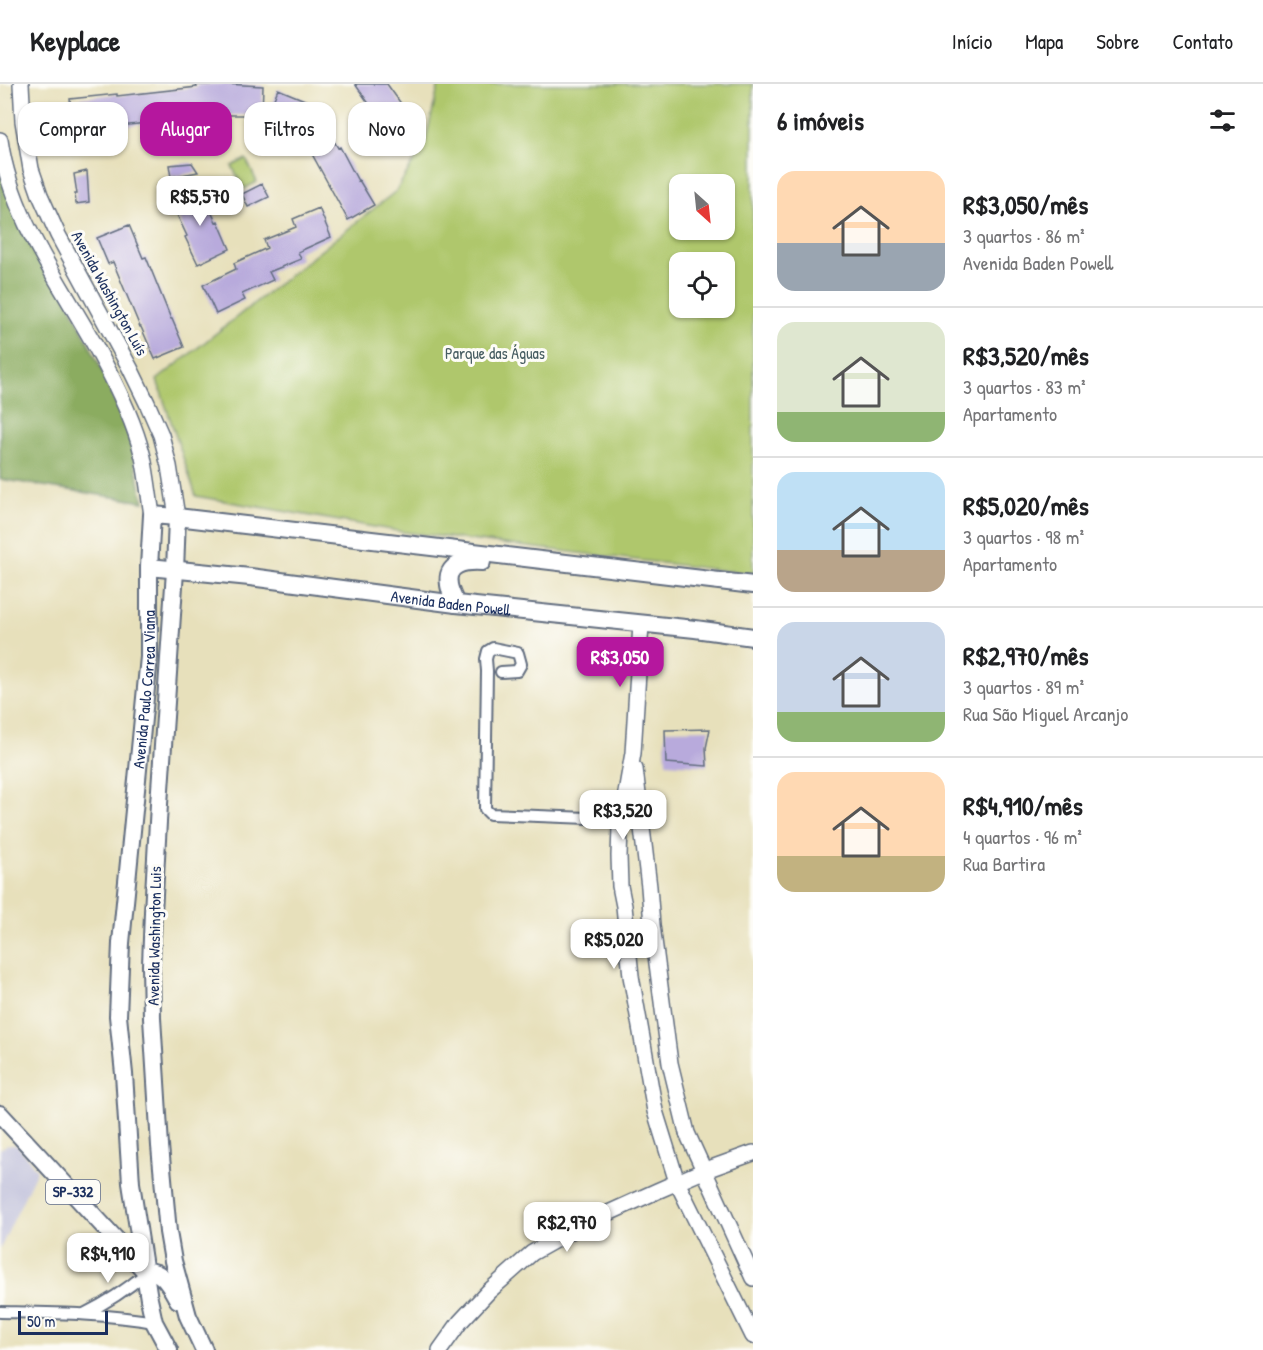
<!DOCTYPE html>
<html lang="pt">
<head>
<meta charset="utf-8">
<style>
  body { margin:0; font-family:"Patrick Hand",sans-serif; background:#f2f2f2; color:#202124; height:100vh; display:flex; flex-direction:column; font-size:22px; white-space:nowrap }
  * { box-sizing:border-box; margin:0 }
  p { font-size:20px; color:#757577 }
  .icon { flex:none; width:33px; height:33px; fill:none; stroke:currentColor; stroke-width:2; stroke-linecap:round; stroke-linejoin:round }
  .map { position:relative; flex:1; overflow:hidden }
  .panel { display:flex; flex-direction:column; background:#fff; width:510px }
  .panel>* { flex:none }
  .hud { position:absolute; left:18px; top:18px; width:570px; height:54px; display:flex; gap:12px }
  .needle { width:39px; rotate:153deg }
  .controls { position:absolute; left:669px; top:90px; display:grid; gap:12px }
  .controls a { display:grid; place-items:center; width:66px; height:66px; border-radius:12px; background:#fff; box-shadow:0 2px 4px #0004; font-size:30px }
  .scale { position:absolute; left:18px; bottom:15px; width:90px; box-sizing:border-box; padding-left:6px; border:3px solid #1b2f5e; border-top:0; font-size:16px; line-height:21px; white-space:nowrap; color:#1b2f5e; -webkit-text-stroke:4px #fdfcf7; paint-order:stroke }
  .price { position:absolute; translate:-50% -51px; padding:0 14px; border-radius:12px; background:#fff; color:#222; font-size:20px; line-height:39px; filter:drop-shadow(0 2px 3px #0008) }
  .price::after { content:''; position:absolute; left:50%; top:36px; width:18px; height:14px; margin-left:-9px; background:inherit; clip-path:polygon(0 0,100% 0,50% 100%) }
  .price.current { background:#b5179e; color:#fff }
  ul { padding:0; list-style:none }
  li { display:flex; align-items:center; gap:18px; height:150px; padding:0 24px }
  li+li { border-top:2px solid #e0e0e0 }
  li span { display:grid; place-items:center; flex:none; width:168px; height:120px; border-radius:18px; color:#555 }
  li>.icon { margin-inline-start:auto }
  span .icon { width:72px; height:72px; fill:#fffc; stroke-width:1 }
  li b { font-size:26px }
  h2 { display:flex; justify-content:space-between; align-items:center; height:72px; padding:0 24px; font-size:26px }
  .pill { padding:0 21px; border-radius:18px; background:#fff; box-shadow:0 2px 4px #0004; font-size:21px; line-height:54px }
  .pill.current { background:#b5179e; color:#fff }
  header { display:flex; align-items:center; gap:36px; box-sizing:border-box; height:84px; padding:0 30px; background:#fff; border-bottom:2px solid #e0e0e0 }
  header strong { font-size:28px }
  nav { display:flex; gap:33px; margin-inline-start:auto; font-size:21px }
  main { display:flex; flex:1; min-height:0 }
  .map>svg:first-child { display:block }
  .industrial { fill:#c2c2dc }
  .green { fill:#afc76c; stroke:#657b65; stroke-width:1.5; fill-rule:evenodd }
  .forest { fill:#8bac60; stroke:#536e5f; stroke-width:1.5 }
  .building { fill:#b8aadc }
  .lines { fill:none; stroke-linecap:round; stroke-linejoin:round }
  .street-casing { stroke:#626d7f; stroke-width:14 }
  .secondary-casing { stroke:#626d7f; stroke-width:18 }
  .primary-casing { stroke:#626d7f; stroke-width:20 }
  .street { stroke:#fff; stroke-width:10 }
  .secondary { stroke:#fff; stroke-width:15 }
  .primary { stroke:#fff; stroke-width:16 }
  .labels { text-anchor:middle; stroke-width:6; stroke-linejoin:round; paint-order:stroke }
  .shield { fill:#fdfcf7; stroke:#5f6c8c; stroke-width:1.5 }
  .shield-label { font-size:15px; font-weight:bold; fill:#1b2f5e }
  .street-label { font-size:16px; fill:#1b2f5e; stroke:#fdfcf7 }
  .park-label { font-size:16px; fill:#475d62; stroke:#fdfcf7 }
</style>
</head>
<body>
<header>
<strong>Keyplace</strong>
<nav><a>Início</a><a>Mapa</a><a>Sobre</a><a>Contato</a></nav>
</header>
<main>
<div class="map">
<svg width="753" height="1266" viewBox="0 0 753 1266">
  <rect width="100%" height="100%" fill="#fdfcf7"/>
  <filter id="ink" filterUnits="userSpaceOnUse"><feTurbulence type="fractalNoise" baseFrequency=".0167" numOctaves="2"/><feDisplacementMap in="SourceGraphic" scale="12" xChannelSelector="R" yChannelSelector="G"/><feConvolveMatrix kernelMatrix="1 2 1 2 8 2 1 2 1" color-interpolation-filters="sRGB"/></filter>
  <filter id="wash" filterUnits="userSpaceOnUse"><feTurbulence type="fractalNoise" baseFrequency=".008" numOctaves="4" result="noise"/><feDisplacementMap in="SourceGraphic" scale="24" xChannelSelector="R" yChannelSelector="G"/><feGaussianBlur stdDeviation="1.35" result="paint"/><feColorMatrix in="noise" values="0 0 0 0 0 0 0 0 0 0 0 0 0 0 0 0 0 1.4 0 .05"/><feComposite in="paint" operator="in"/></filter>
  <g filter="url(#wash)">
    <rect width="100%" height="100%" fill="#e7e0bb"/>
    <path class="industrial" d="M7,1061h10l20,25 -37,79v-100z"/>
    <path class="green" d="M439,0h314v490l-350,-42 -207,-36 -39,-116 239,-189 29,-48zM680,100h44v46h-44zM680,178h44v46h-44z
      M246,75l11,23 -13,7 -12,-23z"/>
    <path class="forest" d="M0,77l99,203 28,65 17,73 -144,-23z"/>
    <g id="blocks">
      <path class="building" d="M224,0l39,2 -1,29h-32l-39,1v2l-97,11v-3l-21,2 -3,-29 47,-5v2l80,-9 -1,-2z
        M355,0h32l15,21 13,22 -22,13 -19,-34 -2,2z
        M278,5l29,12 -10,24 -29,-11z
        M321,36l17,28 2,-1 18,34 1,-1 15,25 -26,15 -48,-88z
        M192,79l6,9 -27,5 -2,-12z
        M87,87l2,31 -13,2 -1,-10h2l-3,-20z
        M262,100l7,13 -21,10 -6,-13z
        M200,104l16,34 2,-1 12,28 -32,15 -13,-27 2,-1 -16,-34z
        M319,124l12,29 -33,15 3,7 -32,13 4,8 -31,14 3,6 -29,14 -13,-29 33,-16 -2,-6 33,-15 -3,-8 32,-13 -3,-8z
        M129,141l14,33 3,-1 25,62h1l12,28 -29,12 -14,-32h-1l-27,-65 -5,2 -11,-26z
        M710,645l-4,19 1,18 -41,-3 -1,-33z"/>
    </g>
  </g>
  <g filter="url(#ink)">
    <use href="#blocks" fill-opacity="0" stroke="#626d7f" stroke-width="1.5"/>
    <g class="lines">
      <defs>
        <path id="street" d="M501,588l16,-1 4,-7 -3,-11 -25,-5 -5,3 -2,8 1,12 -2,138 5,5 98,4h53
          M0,1228c51,1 103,1 154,10
          M84,1230c22,-11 42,-24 61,-40"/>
        <path id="secondary" d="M21,0l2,37 8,48 9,26 18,40 72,133 17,35 14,32 8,31 8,51
          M0,56c11,79 61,143 98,211 18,33 36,69 45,106 4,19 6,39 9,58
          M641,540l-8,129 -13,74 -1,29 1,30 4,20 7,70 24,135 22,71 76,154
          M635,685l14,118 3,38 18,138 17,70 66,145
          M440,1266l20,-28 28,-30 44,-39 50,-28 75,-34 46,-20 50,-18"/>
        <g id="primary">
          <path d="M177,433l-2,54 -16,233 -6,108 -2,53 1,53 8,128 8,86 5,29 15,55 16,34"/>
          <path id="s1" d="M149,483l101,10 206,27 239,25 58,8"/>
          <path d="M456,520c-2,-6 -6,-12 -7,-19 -4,-22 17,-24 33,-23"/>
          <path d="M0,1030l145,157"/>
          <path d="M145,1187c18,-1 25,15 33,29"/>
          <path id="s2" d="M169,1266l-15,-28 -5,-23 -18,-116 -7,-109 -6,-58 3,-73 28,-286v-90l3,-52 25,2 576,68"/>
        </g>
      </defs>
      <use href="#street" class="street-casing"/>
      <use href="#secondary" class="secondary-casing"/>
      <use href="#primary" class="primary-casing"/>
      <use href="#street" class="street"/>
      <use href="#secondary" class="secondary"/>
      <use href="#primary" class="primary"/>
    </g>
  </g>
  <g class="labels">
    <rect class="shield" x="46" y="1096" width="54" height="24" rx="4.5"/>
    <g class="shield-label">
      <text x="73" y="1113">SP-332</text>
    </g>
    <g class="street-label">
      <text transform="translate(110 209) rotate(61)" y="6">Avenida Washington Luís</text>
      <text dy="6" stroke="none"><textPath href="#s1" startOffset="304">Avenida Baden Powell</textPath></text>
      <text dy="6" stroke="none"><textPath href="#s2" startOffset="668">Avenida Paulo Correa Viana</textPath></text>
      <text transform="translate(154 852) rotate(-89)" y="6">Avenida Washington Luis</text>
    </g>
    <g class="park-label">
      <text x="495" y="275">Parque das Águas</text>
    </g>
  </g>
</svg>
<div class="controls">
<a><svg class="needle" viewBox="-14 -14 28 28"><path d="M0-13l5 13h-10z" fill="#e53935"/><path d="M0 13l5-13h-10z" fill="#757577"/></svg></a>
<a><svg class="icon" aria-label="locate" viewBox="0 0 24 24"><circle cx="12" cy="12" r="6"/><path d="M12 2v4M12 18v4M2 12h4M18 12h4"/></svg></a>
</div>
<div class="scale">50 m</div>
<b class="price" style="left:200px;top:143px">R$5,570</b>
<b class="price current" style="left:620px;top:604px">R$3,050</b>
<b class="price" style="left:623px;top:757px">R$3,520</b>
<b class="price" style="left:614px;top:886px">R$5,020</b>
<b class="price" style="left:567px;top:1169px">R$2,970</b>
<b class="price" style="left:108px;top:1200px">R$4,910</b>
<div class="hud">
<a class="pill">Comprar</a>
<a class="pill current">Alugar</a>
<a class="pill">Filtros</a>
<a class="pill">Novo</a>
</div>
</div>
<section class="panel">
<h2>6 imóveis<svg class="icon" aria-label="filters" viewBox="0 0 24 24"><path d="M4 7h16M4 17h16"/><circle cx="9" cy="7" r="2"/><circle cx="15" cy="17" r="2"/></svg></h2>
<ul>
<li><span style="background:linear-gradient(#ffd9b3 60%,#9aa5b1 0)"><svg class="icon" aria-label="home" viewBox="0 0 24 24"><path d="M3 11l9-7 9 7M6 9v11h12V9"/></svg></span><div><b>R$3,050/mês</b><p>3 quartos · 86 m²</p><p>Avenida Baden Powell</p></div></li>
<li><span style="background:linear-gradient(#dfe7d0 75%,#8fb573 0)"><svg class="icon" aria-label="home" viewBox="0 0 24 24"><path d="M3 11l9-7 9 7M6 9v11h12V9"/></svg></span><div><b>R$3,520/mês</b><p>3 quartos · 83 m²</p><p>Apartamento</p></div></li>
<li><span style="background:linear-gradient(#bfe0f5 65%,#b9a48a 0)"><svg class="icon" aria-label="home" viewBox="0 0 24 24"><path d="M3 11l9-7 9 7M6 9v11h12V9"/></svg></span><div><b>R$5,020/mês</b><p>3 quartos · 98 m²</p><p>Apartamento</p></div></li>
<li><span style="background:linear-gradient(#c9d6e8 75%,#8fb573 0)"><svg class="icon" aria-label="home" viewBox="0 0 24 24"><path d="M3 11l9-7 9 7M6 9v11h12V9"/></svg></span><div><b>R$2,970/mês</b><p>3 quartos · 89 m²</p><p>Rua São Miguel Arcanjo</p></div></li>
<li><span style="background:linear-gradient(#ffd9b3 70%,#c2b280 0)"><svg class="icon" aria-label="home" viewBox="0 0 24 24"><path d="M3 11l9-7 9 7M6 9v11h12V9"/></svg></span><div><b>R$4,910/mês</b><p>4 quartos · 96 m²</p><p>Rua Bartira</p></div></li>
</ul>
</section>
</main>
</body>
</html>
